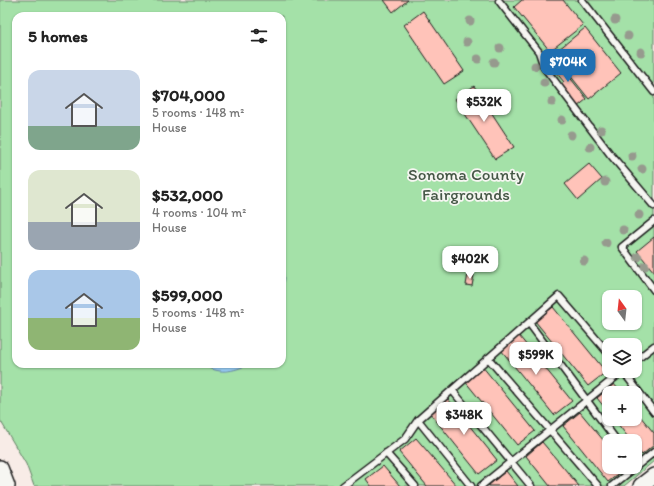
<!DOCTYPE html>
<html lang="en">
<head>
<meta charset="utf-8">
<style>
  body { margin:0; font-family:Itim,sans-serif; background:#f6f6f6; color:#222; height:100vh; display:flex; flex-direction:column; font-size:15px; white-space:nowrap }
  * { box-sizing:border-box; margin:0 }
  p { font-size:13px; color:#767676 }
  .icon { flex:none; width:22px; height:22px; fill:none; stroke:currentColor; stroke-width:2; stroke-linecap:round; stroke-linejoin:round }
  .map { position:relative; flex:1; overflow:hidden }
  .side { position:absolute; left:12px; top:12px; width:274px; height:356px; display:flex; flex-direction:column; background:#fff; border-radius:12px; box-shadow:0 1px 3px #0004 }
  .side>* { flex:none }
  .needle { width:26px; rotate:345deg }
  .buttons { position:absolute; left:602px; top:290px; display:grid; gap:8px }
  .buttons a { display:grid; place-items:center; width:40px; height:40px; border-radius:8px; background:#fff; box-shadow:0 1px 3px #0004; font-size:20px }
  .price { position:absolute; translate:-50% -34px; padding:0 9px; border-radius:8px; background:#fff; color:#222; font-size:13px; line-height:26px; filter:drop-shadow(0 1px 2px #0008) }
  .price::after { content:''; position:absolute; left:50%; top:24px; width:12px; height:9px; margin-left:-6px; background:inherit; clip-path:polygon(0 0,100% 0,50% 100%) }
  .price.active { background:#1f6fb2; color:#fff }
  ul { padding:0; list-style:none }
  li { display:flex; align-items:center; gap:12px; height:100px; padding:0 16px }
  li span { display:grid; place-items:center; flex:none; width:112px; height:80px; border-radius:12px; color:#555 }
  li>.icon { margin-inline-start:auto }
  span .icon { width:48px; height:48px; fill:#fffc; stroke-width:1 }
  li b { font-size:17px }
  h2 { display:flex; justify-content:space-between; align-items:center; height:48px; padding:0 16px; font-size:17px }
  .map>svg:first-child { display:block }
  .green { fill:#a4e1a8; stroke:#607e62; fill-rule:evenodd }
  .water { fill:#9ad0f9; stroke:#6888a1 }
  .building { fill:#ffc3b9; stroke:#1c1c1c }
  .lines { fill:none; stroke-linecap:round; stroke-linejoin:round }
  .service-casing { stroke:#1c1c1c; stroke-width:9 }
  .tertiary-casing { stroke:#1c1c1c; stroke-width:18 }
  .service { stroke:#f6f6f2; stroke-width:6 }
  .tertiary { stroke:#f6f6f2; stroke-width:15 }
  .tree { fill:#969a8e }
  .labels { text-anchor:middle; stroke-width:3.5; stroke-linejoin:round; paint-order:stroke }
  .park-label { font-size:17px; fill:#455746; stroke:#f6f6f2 }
</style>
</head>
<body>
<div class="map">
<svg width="654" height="486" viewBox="0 0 654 486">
  <rect width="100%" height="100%" fill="#f8ece7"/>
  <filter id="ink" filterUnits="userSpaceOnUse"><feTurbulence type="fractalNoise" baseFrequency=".025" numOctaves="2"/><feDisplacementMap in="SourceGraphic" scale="8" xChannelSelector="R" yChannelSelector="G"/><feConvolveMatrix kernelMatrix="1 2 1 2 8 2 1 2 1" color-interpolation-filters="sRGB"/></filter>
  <g filter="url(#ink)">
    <path class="green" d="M0,0h654v461l-30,25h-590l-8,-22 -26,-44zM16,16h266v348h-266zM609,297h26v26h-26zM609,345h26v26h-26zM609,393h26v26h-26zM609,441h26v26h-26z"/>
    <path class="water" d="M282,245l2,33 -2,19z
      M203,364h46c-16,8 -31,11 -46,0z"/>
    <path class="building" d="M384,0h24l-15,12z
      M522,0h41l20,25 -33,26 -36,-44z
      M423,11l41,60 -20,13 -40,-59z
      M585,28l36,45 -32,26 -36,-45z
      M552,55l35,44 -10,8 -17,-22 4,-3 -18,-22z
      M474,86l40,61 -19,12 -40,-60z
      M589,164l13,15 -24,21 -13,-16z
      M654,237v35l-17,-21z
      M468,274l6,1 -2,11 -6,-1z
      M553,307l53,65 -18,14 -53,-65z
      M519,336l53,65 -18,14 -53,-65z
      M482,366l53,65 -18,14 -53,-65z
      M614,384l7,9h-12v20l-12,-15z
      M448,399l49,61 -18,14 -49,-61z
      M635,410l19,23v12l-12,10 -7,-9v-5h-4l-17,-22h21z
      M580,412l29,35v20l17,1 -18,14 -45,-56z
      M416,438l41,48h-30l-28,-34z
      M542,442l37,44h-29l-24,-30z
      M383,466l17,20h-29l-5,-7z
      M506,471l12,15h-29v-1z"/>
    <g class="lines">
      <defs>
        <path id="service" d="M582,0l72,92
          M499,1l40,51 5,15 66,87 44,52
          M654,221l-32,26 32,43
          M529,323l88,118
          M488,358l110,128
          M635,361l19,-15
          M623,371l31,41
          M452,390l79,96
          M418,420l53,66
          M386,453l29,33
          M343,486l62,-47 13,-19 141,-124 50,58
          M481,486l142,-115
          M612,486l42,-34"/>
        <path id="tertiary" d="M0,468l7,18
          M641,486l13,-10"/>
      </defs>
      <use href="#service" class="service-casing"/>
      <use href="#tertiary" class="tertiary-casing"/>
      <use href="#service" class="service"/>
      <use href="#tertiary" class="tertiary"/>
    </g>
    <g class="tree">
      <circle cx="615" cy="20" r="4.5"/>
      <circle cx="470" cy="21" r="4.5"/>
      <circle cx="628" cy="36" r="4.5"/>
      <circle cx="467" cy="42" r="4.5"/>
      <circle cx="500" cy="48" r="4.5"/>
      <circle cx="641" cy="52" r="4.5"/>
      <circle cx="478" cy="59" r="4.5"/>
      <circle cx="494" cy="62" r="4.5"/>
      <circle cx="535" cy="66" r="4.5"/>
      <circle cx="544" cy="83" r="4.5"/>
      <circle cx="552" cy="102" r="4.5"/>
      <circle cx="562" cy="120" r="4.5"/>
      <circle cx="601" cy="130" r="4.5"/>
      <circle cx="571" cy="135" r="4.5"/>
      <circle cx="590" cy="147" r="4.5"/>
      <circle cx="632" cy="156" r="4.5"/>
      <circle cx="642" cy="169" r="4.5"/>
      <circle cx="605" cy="182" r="4.5"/>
      <circle cx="639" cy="215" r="4.5"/>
      <circle cx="623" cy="230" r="4.5"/>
      <circle cx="606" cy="243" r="4.5"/>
      <circle cx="638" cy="257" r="4.5"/>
      <circle cx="584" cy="261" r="4.5"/>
      <circle cx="645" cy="266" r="4.5"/>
    </g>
  </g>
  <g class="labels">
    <g class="park-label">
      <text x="466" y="180">Sonoma County<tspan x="466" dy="20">Fairgrounds</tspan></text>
    </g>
  </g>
</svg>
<div class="buttons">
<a><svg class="needle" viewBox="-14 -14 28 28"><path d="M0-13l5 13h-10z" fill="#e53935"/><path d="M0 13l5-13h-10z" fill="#767676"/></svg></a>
<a><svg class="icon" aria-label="layers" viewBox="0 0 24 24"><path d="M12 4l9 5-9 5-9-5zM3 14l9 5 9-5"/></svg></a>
<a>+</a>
<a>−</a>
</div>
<b class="price active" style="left:568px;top:83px">$704K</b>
<b class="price" style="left:484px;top:123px">$532K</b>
<b class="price" style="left:470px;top:280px">$402K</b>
<b class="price" style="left:536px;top:376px">$599K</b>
<b class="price" style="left:464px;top:436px">$348K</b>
<section class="side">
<h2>5 homes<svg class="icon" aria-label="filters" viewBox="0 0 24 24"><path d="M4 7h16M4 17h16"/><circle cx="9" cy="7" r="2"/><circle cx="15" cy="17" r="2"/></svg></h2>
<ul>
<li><span style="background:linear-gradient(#c9d6e8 70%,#7fa58c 0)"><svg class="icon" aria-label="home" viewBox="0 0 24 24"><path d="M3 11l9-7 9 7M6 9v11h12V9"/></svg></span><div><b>$704,000</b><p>5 rooms · 148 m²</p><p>House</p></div></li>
<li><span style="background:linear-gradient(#dfe7d0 65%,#9aa5b1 0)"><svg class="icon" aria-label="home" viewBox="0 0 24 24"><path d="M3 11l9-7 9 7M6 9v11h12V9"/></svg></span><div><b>$532,000</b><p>4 rooms · 104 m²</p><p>House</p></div></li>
<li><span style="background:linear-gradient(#a9c7e8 60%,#8fb573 0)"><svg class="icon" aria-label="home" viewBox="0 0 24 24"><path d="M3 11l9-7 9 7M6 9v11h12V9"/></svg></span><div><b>$599,000</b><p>5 rooms · 148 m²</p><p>House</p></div></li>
</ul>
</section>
</div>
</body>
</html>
